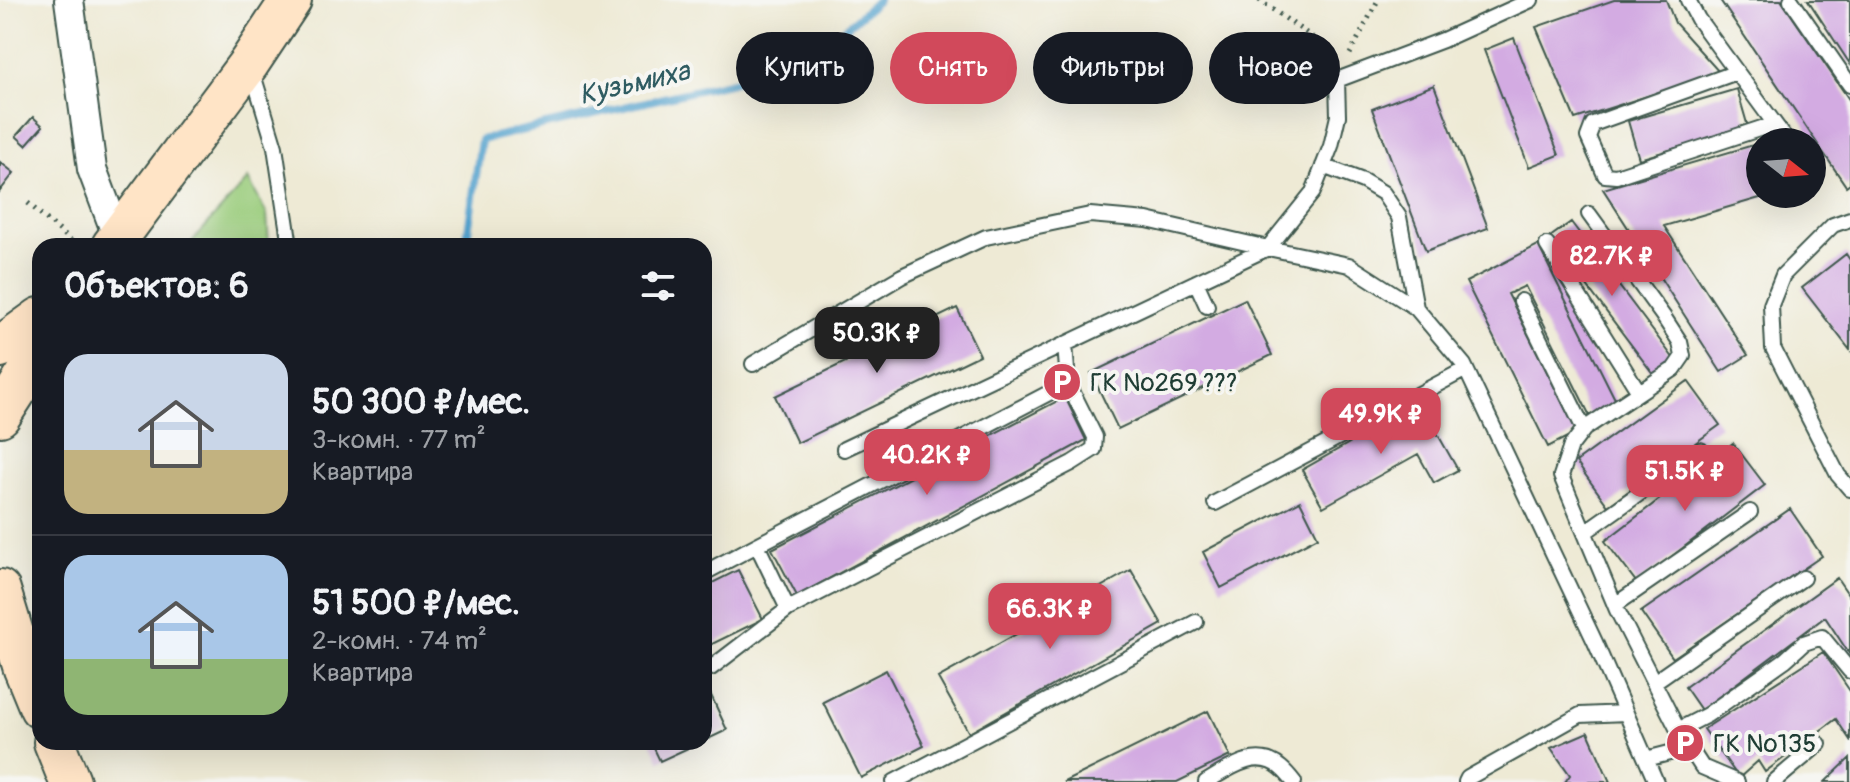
<!DOCTYPE html>
<html lang="ru">
<head>
<meta charset="utf-8">
<style>
  body { margin:0; font-family:Pangolin,sans-serif; background:#20242c; color:#f1f3f6; height:100vh; display:flex; flex-direction:column; font-size:30px; white-space:nowrap }
  * { box-sizing:border-box; margin:0 }
  p { font-size:26px; color:#9ea1a6 }
  .icon { flex:none; width:44px; height:44px; fill:none; stroke:currentColor; stroke-width:2; stroke-linecap:round; stroke-linejoin:round }
  .map { position:relative; flex:1; overflow:hidden }
  .side { position:absolute; left:32px; top:238px; width:680px; height:512px; display:flex; flex-direction:column; background:#171b24; border-radius:24px; box-shadow:0 8px 32px #0002 }
  .side>* { flex:none }
  .top-card { position:absolute; left:736px; top:32px; width:760px; height:72px; display:flex; gap:16px }
  .needle { width:52px; rotate:107deg }
  .buttons { position:absolute; left:1746px; top:128px; display:grid; gap:16px }
  .buttons a { display:grid; place-items:center; width:80px; height:80px; border-radius:50%; background:#171b24; box-shadow:0 8px 32px #0002; font-size:40px }
  .price { position:absolute; translate:-50% -68px; padding:0 18px; border-radius:16px; background:#d1495b; color:#fff; font-size:26px; line-height:52px; filter:drop-shadow(0 2px 4px #0008) }
  .price::after { content:''; position:absolute; left:50%; top:48px; width:24px; height:18px; margin-left:-12px; background:inherit; clip-path:polygon(0 0,100% 0,50% 100%) }
  .price.current { background:#222; color:#fff }
  ul { padding:0; list-style:none }
  li { display:flex; align-items:center; gap:24px; height:200px; padding:0 32px }
  li+li { border-top:2px solid #363941 }
  li span { display:grid; place-items:center; flex:none; width:224px; height:160px; border-radius:24px; color:#555 }
  li>.icon { margin-inline-start:auto }
  span .icon { width:96px; height:96px; fill:#fffc; stroke-width:1 }
  li b { font-size:34px }
  h2 { display:flex; justify-content:space-between; align-items:center; height:96px; padding:0 32px; font-size:34px }
  .chip { padding:0 28px; border-radius:36px; background:#171b24; box-shadow:0 8px 32px #0002; font-size:28px; line-height:72px }
  .chip.current { background:#d1495b; color:#fff }
  .map>svg:first-child { display:block }
  .green { fill:#9acc7c; stroke:#5c8458; stroke-width:2 }
  .lines { fill:none; stroke-linecap:round; stroke-linejoin:round }
  .stream { stroke:#54a3ce; stroke-width:8 }
  .building { fill:#d3abe2 }
  .lane-casing { stroke:#3e574c; stroke-width:18 }
  .street-casing { stroke:#3e574c; stroke-width:32 }
  .secondary-casing { stroke:#3e574c; stroke-width:44 }
  .path { stroke:#3e574c; stroke-width:5; stroke-dasharray:2 6; stroke-linecap:butt }
  .lane { stroke:#fff; stroke-width:14 }
  .street { stroke:#fff; stroke-width:28 }
  .secondary { stroke:#ffe4c6; stroke-width:40 }
  .labels { text-anchor:middle; stroke-width:8; stroke-linejoin:round; paint-order:stroke }
  .poi-label { font-size:26px; fill:#1f3d34; stroke:#f6f6f2; text-anchor:start }
  .water-label { font-size:28px; font-style:italic; fill:#2f5c62; stroke:#f6f6f2 }
</style>
</head>
<body>
<div class="map">
<svg width="1850" height="782" viewBox="0 0 1850 782">
  <rect width="100%" height="100%" fill="#f6f6f2"/>
  <filter id="ink" filterUnits="userSpaceOnUse"><feTurbulence type="fractalNoise" baseFrequency=".0125" numOctaves="2"/><feDisplacementMap in="SourceGraphic" scale="16" xChannelSelector="R" yChannelSelector="G"/><feConvolveMatrix kernelMatrix="1 2 1 2 8 2 1 2 1" color-interpolation-filters="sRGB"/></filter>
  <filter id="wash" filterUnits="userSpaceOnUse"><feTurbulence type="fractalNoise" baseFrequency=".006" numOctaves="4" result="noise"/><feDisplacementMap in="SourceGraphic" scale="32" xChannelSelector="R" yChannelSelector="G"/><feGaussianBlur stdDeviation="1.8" result="paint"/><feColorMatrix in="noise" values="0 0 0 0 0 0 0 0 0 0 0 0 0 0 0 0 0 1.4 0 .05"/><feComposite in="paint" operator="in"/></filter>
  <g filter="url(#wash)">
    <rect width="100%" height="100%" fill="#eeead5"/>
    <path class="green" d="M248,179l19,35 2,32h-81z"/>
    <g class="lines">
      <path class="stream" d="M466,246l15,-106 321,-74 76,-66"/>
    </g>
    <g id="blocks">
      <path class="building" d="M1614,0h52l9,23 45,50 -145,46 -39,-92z
        M1720,0h61l69,101v82l-4,3z
        M1808,0h42v64z
        M1514,38l45,117 -30,12 -45,-117z
        M1434,85l54,143 -62,23 -54,-142z
        M1737,89l11,38 -109,32 -11,-38z
        M33,117l10,9 -17,19 -10,-9z
        M1760,143v51l10,1 -106,31 84,129 -27,17 -118,-183z
        M0,162l14,11 -14,18z
        M1571,222l103,137 -20,16 -104,-138z
        M1538,245l79,158 -27,13 -65,-130 -17,8 69,138 -29,15 -82,-165z
        M1846,254l4,6v90l-48,-62z
        M1245,299l27,56 -154,74 -27,-56z
        M957,308l23,47 -183,88 -22,-47z
        M1688,381l32,44 -112,81 -32,-44z
        M1065,397l21,43 -289,156 -25,-47z
        M1420,403l38,67 -24,13 -16,-29 -95,53 -21,-37z
        M1733,443l32,42 -128,98 -32,-42z
        M1300,501l18,36 -97,51 -18,-36z
        M1790,509l32,47 -149,102 -32,-46z
        M738,570l25,49 -59,29v-61z
        M1131,570l31,54 -193,109 -31,-55z
        M1837,578l13,19v58l-25,-38 -124,93 -16,-23z
        M1823,652l27,39v49l-14,-21 -71,53 -7,-11 -19,17 -35,-49z
        M886,670l38,76 -63,32 -38,-76z
        M704,680l23,50 -23,11z
        M1208,711l22,45 -53,26h-113z
        M1588,732l22,50h-45l5,-7 -19,-27z
        M651,742h50l-41,19z
        M1850,758v24h-25z"/>
    </g>
  </g>
  <g filter="url(#ink)">
    <use href="#blocks" fill-opacity="0" stroke="#3e574c" stroke-width="2"/>
    <g class="lines">
      <defs>
        <path id="lane" d="M1688,0l10,19 90,123
          M1791,0l59,85
          M252,71l23,76 15,99
          M1737,72l-144,52 -5,13 17,38 11,1 158,-52
          M1323,166l40,15 20,12 16,24 17,91
          M1589,214l74,102 17,26 3,14 -9,13 -90,60 -13,17 -10,30 56,134 61,120 24,37 35,15
          M1850,219l-17,6 -50,50 -12,30 2,43 65,127 12,14
          M1547,245l92,147
          M1196,282l11,24
          M1521,301l63,128
          M1065,344l3,39 27,54 -1,12 -22,14 -284,146 -31,-64 311,-162
          M753,364l149,-88 84,-39 104,-22 57,5 121,28 81,17 67,43 48,57 131,277 61,140
          M844,449l424,-201 45,-56 18,-46 7,-30 -1,-36 106,-40 88,-40
          M1215,503l251,-134
          M1585,532l116,-82
          M704,573l53,-28
          M1615,605l135,-93
          M711,668l77,-59
          M1654,682l149,-104
          M1678,730l29,-15 78,-55 19,-17 18,-6 28,34
          M1646,759l43,-11
          M894,782l302,-160
          M1206,782c22,-13 51,-35 75,-14 5,4 9,9 13,14
          M1466,782l2,-4 112,-63 46,-2
          M1774,782l45,-38"/>
        <path id="street" d="M69,0l23,169 26,69"/>
        <path id="secondary" d="M112,246l137,-183 42,-63
          M0,347l40,-29
          M0,416l40,-62
          M0,590l24,79 16,39
          M54,742l16,40"/>
      </defs>
      <use href="#lane" class="lane-casing"/>
      <use href="#street" class="street-casing"/>
      <use href="#secondary" class="secondary-casing"/>
      <path class="path" d="M1259,0l56,39 17,25
        M1350,54l28,-54
        M28,203l49,43"/>
      <use href="#lane" class="lane"/>
      <use href="#street" class="street"/>
      <use href="#secondary" class="secondary"/>
    </g>
  </g>
  <defs>
    <symbol id="parking-disc" viewBox="-11 -11 22 22"><circle r="9.5" fill="#d1495b" stroke="#f6f6f2"/><path d="M-3.5-5.5H1a3.5 3.5 0 0 1 0 7H-1V5.5H-3.5ZM-1-3.4V-.6H.8a1.4 1.4 0 0 0 0-2.8Z" fill="#fff"/></symbol>
  </defs>
  <g fill-rule="evenodd">
    <use href="#parking-disc" x="1040" y="360" width="44" height="44"/>
    <use href="#parking-disc" x="1663" y="721" width="44" height="44"/>
  </g>
  <g class="labels">
    <g class="poi-label">
      <text x="1090" y="391">ГК №269 ???</text>
      <text x="1713" y="752">ГК №135</text>
    </g>
    <g class="water-label">
      <text transform="translate(634 82) rotate(-13)" y="10">Кузьмиха</text>
    </g>
  </g>
</svg>
<div class="buttons">
<a><svg class="needle" viewBox="-14 -14 28 28"><path d="M0-13l5 13h-10z" fill="#e53935"/><path d="M0 13l5-13h-10z" fill="#9ea1a6"/></svg></a>
</div>
<b class="price" style="left:1612px;top:298px">82.7K ₽</b>
<b class="price current" style="left:877px;top:375px">50.3K ₽</b>
<b class="price" style="left:1381px;top:456px">49.9K ₽</b>
<b class="price" style="left:927px;top:497px">40.2K ₽</b>
<b class="price" style="left:1685px;top:513px">51.5K ₽</b>
<b class="price" style="left:1050px;top:651px">66.3K ₽</b>
<div class="top-card">
<a class="chip">Купить</a>
<a class="chip current">Снять</a>
<a class="chip">Фильтры</a>
<a class="chip">Новое</a>
</div>
<section class="side">
<h2>Объектов: 6<svg class="icon" aria-label="filters" viewBox="0 0 24 24"><path d="M4 7h16M4 17h16"/><circle cx="9" cy="7" r="2"/><circle cx="15" cy="17" r="2"/></svg></h2>
<ul>
<li><span style="background:linear-gradient(#c9d6e8 60%,#c2b280 0)"><svg class="icon" aria-label="home" viewBox="0 0 24 24"><path d="M3 11l9-7 9 7M6 9v11h12V9"/></svg></span><div><b>50 300 ₽/мес.</b><p>3-комн. · 77 m²</p><p>Квартира</p></div></li>
<li><span style="background:linear-gradient(#a9c7e8 65%,#8fb573 0)"><svg class="icon" aria-label="home" viewBox="0 0 24 24"><path d="M3 11l9-7 9 7M6 9v11h12V9"/></svg></span><div><b>51 500 ₽/мес.</b><p>2-комн. · 74 m²</p><p>Квартира</p></div></li>
</ul>
</section>
</div>
</body>
</html>
